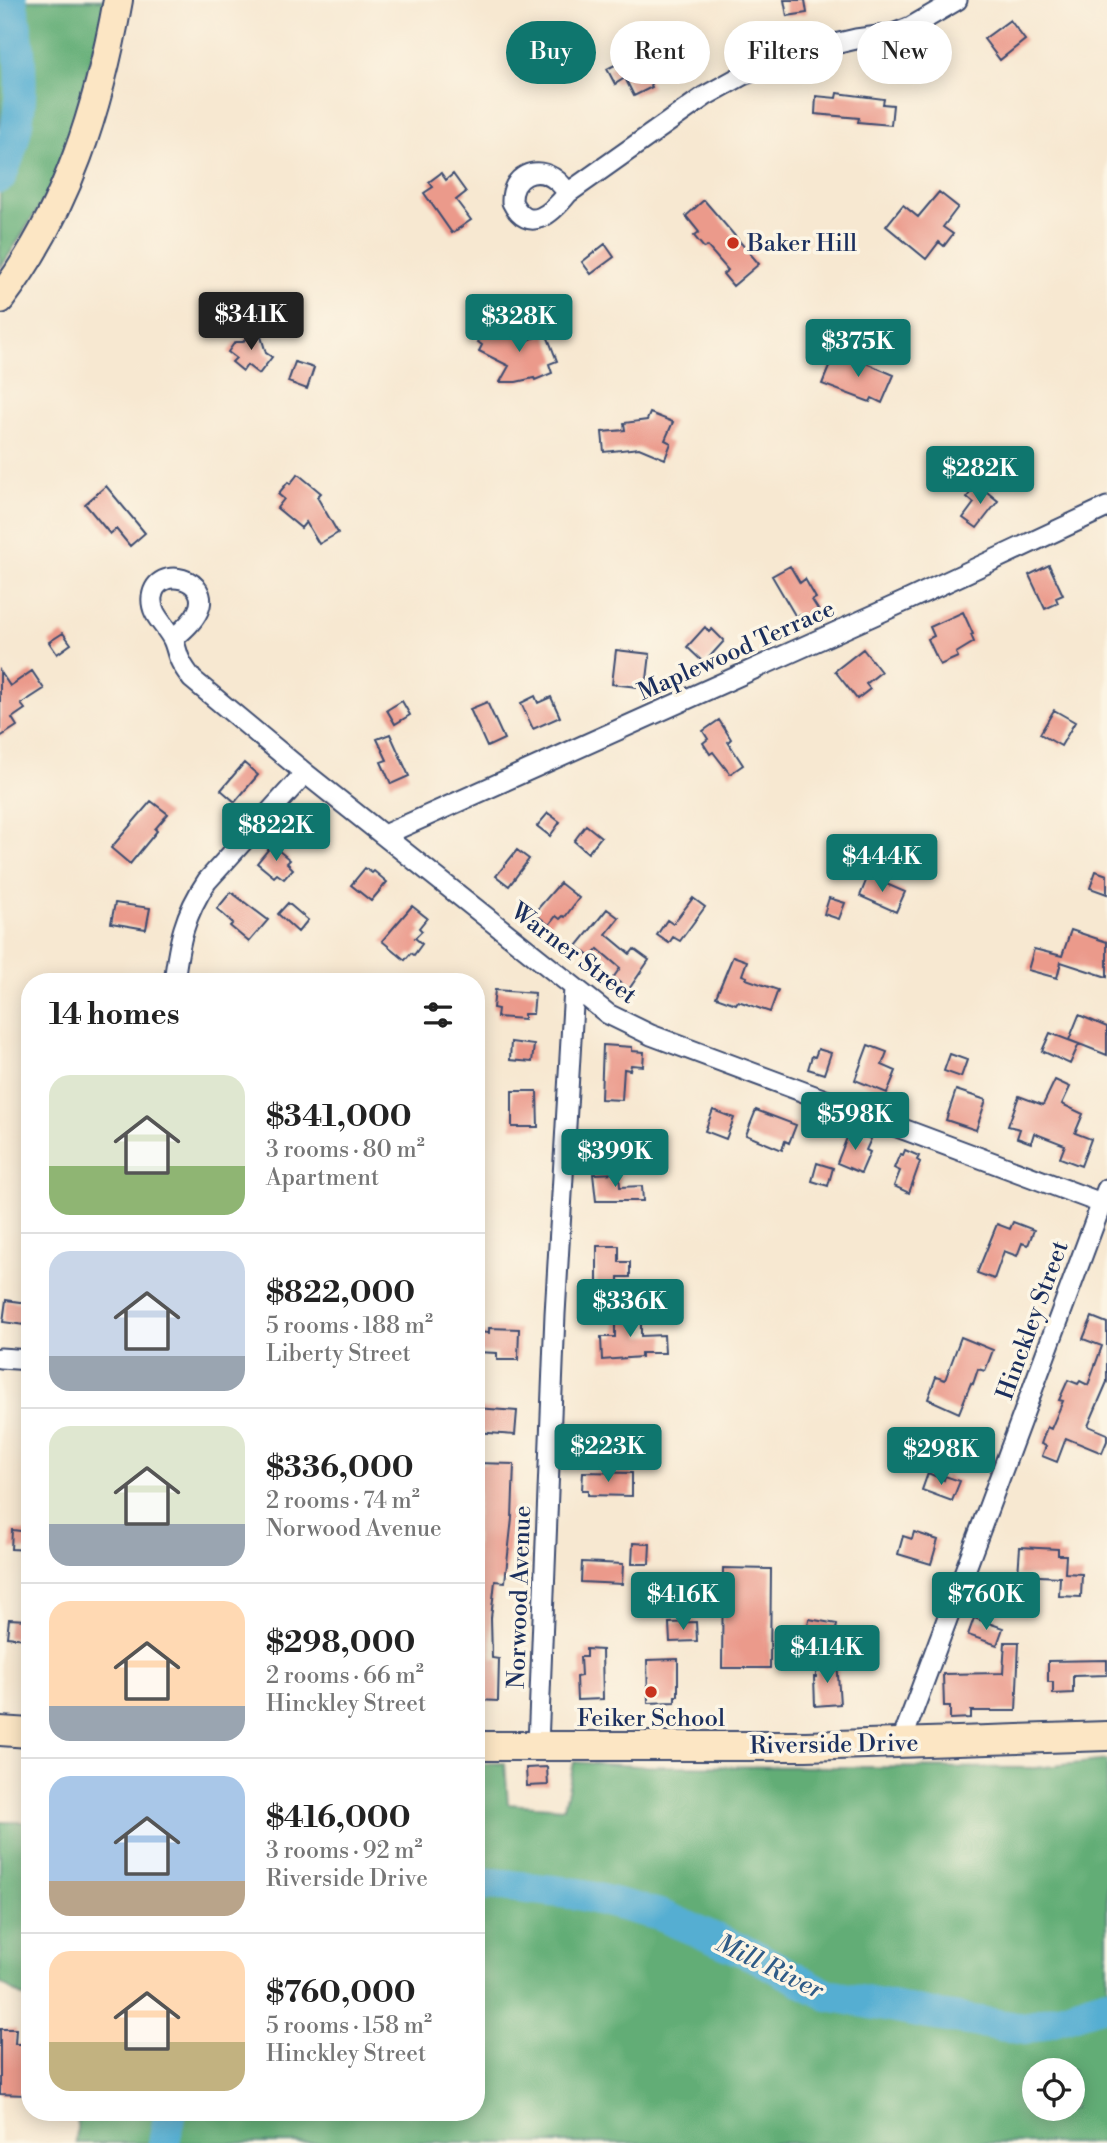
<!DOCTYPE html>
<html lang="en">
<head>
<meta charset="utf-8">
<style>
  body { margin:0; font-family:"Libre Bodoni",serif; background:#f2f2f2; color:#222; height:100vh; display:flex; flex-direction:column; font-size:26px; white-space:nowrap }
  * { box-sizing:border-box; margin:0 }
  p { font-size:23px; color:#767676 }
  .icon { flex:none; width:38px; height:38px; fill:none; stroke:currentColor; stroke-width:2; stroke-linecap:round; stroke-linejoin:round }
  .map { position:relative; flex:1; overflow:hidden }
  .sheet { position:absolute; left:21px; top:973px; width:464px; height:1148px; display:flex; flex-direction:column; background:#fff; border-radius:28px; box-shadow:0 4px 18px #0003 }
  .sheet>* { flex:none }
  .guide { position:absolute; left:506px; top:21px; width:495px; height:63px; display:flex; gap:14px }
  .controls { position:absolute; left:1022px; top:2058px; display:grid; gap:14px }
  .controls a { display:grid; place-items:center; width:63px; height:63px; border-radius:50%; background:#fff; box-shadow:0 4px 18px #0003; font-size:35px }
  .price { position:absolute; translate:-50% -60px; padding:0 16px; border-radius:7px; background:#0f766e; color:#fff; font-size:23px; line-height:46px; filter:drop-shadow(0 2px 4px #0008) }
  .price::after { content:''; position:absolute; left:50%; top:42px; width:21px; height:16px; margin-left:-10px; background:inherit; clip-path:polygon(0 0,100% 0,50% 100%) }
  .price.on { background:#222; color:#fff }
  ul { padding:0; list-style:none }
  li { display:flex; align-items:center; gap:21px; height:175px; padding:0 28px }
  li+li { border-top:2px solid #e0e0e0 }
  li span { display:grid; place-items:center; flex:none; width:196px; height:140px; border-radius:21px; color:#555 }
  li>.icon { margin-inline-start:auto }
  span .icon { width:84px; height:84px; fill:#fffc; stroke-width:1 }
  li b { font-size:30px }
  h2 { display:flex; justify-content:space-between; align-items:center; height:84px; padding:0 28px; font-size:30px }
  .pill { padding:0 24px; border-radius:32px; background:#fff; box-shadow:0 4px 18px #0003; font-size:24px; line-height:63px }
  .pill.on { background:#0f766e; color:#fff }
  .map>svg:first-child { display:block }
  .forest { fill:#62ad76; stroke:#3e6e6a; stroke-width:2; fill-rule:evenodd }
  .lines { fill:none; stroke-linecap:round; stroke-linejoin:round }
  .river { stroke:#55aed2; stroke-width:32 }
  .building { fill:#eb9a8b }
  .street-casing { stroke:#3c4b6f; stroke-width:23 }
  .secondary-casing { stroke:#3c4b6f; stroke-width:32 }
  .street { stroke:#fff; stroke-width:19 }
  .secondary { stroke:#fce6c4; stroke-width:28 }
  .poi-dot { fill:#c8321e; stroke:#fcf5e5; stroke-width:2.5 }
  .labels { text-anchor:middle; stroke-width:7; stroke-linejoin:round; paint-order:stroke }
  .poi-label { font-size:24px; fill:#1b2f5e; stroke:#fcf5e5; text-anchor:start }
  .street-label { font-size:24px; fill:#1b2f5e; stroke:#fcf5e5 }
  .water-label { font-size:26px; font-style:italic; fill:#2f5b87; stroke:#fcf5e5 }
</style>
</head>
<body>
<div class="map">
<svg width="1107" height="2143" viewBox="0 0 1107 2143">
  <rect width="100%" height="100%" fill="#fcf5e5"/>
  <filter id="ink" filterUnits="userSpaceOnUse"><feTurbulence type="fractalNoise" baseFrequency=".0143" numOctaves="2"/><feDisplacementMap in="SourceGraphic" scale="14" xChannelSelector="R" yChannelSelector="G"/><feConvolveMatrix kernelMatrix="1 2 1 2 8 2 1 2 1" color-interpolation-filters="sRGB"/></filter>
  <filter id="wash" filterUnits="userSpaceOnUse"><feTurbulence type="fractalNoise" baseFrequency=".00686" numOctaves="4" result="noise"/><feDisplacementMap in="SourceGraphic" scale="28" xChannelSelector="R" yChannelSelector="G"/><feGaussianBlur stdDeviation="1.57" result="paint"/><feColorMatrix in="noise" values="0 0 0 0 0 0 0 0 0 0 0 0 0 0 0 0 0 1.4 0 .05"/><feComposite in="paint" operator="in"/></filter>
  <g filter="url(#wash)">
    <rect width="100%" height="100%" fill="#f7e8d1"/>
    <path class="forest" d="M0,0h105l-2,18 -47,163 -56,88z
      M1107,1760v383h-1031l2,-31h398v-348l29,-1 3,41 56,4 10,-46 63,4 399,2zM1073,2070v39h-39v-39z
      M0,1822h27l1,27h2v152l-30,-18z"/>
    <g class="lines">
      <path class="river" d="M0,177c27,-58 24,-115 11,-177
        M476,1886l19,-2 83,10 82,21 95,41 73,39 100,19 97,15 82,-26
        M164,2143l6,-31"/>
    </g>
    <g id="blocks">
      <path class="building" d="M784,0h21l2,13 -20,3z
        M1010,20l15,20 -25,20 -16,-21z
        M629,41l23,46 -18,9 -9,-18 -10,6 -8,-15 14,-7 -6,-14z
        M837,93l47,6 -1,5 10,1 -2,20 -33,-3 1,-4 -44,-4 1,-18 20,2z
        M441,173l5,7 7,-6 13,18 -10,8 15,20 -19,13 -28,-40 9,-6 -4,-5z
        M939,192l19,15 -15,20 10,7 -9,12 -5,-4 -13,17 -40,-33 17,-21 15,12z
        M704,200l55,64 -26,22 -10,-12 5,-4 -21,-24 -3,2 -10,-12 5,-4 -13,-16z
        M605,244l9,13 -23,17 -9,-12z
        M257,323l9,30 6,4 -13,17 -12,-9 -4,6 -11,-9 4,-4 -8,-6 7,-10h8z
        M489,328l18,6 2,-5 20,11 17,-7 11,28 -8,3 3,9 -17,7 -1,-2 -18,4h-16l9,-16 -30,-15 3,-6 -4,-3 7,-13 3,2z
        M840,352l54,23 -12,28 -10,-5 -2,4 -48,-18 9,-22 4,2z
        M295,362l19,6 -7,21 -19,-7z
        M650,413l23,9 -8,18 6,3 -6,16 -26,-11 -35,4 -2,-20 23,-2 -1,-7 23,-3z
        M298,474l23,19 -4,4 21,36 -19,11 -13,-22 -5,6 -24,-20 7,-9 -6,-5 10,-12 2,2z
        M977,484l21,17 -21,27 -14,-10 11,-15 -7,-6z
        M106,486l39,47 -15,13 -14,-17 -6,5 -25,-30z
        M1049,565l14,30 -7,3 2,5 -13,6 -16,-34z
        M790,566l10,17 5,-4 11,19 -4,2 7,11 -15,9 -3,-5 -5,2 -24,-41z
        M963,612l10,22 -2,1 3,7 -18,11 2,4 -18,8 -12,-26 6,-3 -4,-9z
        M705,627l4,5 3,-3 12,12 -20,22 -17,-16z
        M63,633l8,11 -14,10 -8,-12z
        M863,649l18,23 -15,12 4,5 -13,10 -22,-28z
        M616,650l34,4 -4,34 -34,-4z
        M0,671l10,15 22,-15 12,18 -23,15 4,5 -13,9 5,8 -17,11z
        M535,696l3,7 13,-6 9,20 -27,12 -12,-26z
        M402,701l8,14 -15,9 -8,-14z
        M487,702l17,37 -17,8 -17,-38z
        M1054,710l21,12 -14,24 -21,-12z
        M719,720l12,19 -3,3 15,23 -13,9 -17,-22 -3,2 -7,-11 5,-4 -5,-8z
        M390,734l19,42 -18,8 -10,-22 6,-2 -10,-21z
        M244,763l14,12 -23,27 -14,-12z
        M151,801l17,13 -13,15 2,2 -27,33 -19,-16z
        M548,813l12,9 -10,14 -13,-10z
        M586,825l15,12 -13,16 -14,-12z
        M272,845l18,15 -3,3 6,6 -9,10 -7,-5 -3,3 -17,-14z
        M517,850l12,9 -20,27 -13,-10z
        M365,868l7,5 2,-2 13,11 -16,19 -20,-16z
        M1096,871l11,4v19l-17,-6z
        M868,876l37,16 -9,20 -36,-16z
        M560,883l19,15 -14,19 -2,-1 -3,3 -4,-3 -7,9 -15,-12z
        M231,892l37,28 -19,22 -19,-16 3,-3 -16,-14z
        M693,898l12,9 -25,34 -7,-4 -4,6 -12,-8 10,-15 6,4z
        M829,898l16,5 -6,16 -15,-5z
        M115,903l35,5 -4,21 -35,-6z
        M288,903l20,17 -10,12 -20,-18z
        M412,906l15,12 -8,10 3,3 -7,7 7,6 -8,11 -3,-2 -6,7 -23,-19z
        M607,909l12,9 -13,16 24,20 4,-5 15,11 -20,29 -16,-11 7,-10 -22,-19 -7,8 -14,-11z
        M1071,930l36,12v35l-46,-15 -4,16 -29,-8 6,-21 28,7z
        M733,956l14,5 -5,14 5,2 -1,2 32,11 -8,22 -32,-11 -2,3 -20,-7z
        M495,990l40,3 -2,21h-9v5l-27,-2 1,-8 -5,-1z
        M1079,1015l28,12v28l-38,-15z
        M1050,1033l29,11 -9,20 -28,-13z
        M511,1042l23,3 -2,17 -22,-2z
        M603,1045l29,2v4l12,1 -1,14 -12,-1 -1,5 -6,-1 -2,31 -21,-1z
        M868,1045l19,7 -5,13 14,6 -9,22 -32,-13z
        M818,1049l13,4 -7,21 -16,-5 4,-13 3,1z
        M950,1054l17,6 -6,17 -17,-6z
        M1055,1080l15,7 -8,17 21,10 -8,19 16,6 -10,27 -21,-8 5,-13 -31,-12 -3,10 -14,-5 3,-9 -12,-3 11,-30 24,9z
        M956,1090l30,10 -10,30 -30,-10z
        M512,1091h25l1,36h-26z
        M713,1110l21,8 -8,21 -21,-8z
        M756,1110l40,15 -7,18 -4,-2 -3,9 -36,-15z
        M850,1130l21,9 -5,11 4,2 -9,21 -24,-10z
        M905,1150l14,6 -2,4 3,2 -11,31 -15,-7 6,-15 -6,-3 6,-14 3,1z
        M817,1163l16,5 -5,18 -16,-5z
        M619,1173l1,14 22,-1 1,15h-47l-3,-27z
        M1013,1222l21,8 -6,15 -6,-2 -5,13 -13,-5 -10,28 -17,-6 20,-49 13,5z
        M597,1246h22v16h11v15h-12v12h-21z
        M6,1300l22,3 -3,22 -22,-3z
        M641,1312v24l23,-1 1,18h-24v4l-39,3 -1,-23h14v-24z
        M1092,1317l15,6v59l-19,44 19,8v7l-5,12 -36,-15 -9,24 -15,-6 4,-10 -5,-2 6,-17 4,2 12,-28 -4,-1 9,-20 10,4 2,-3 8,4 14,-39 -19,-7z
        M489,1328l30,1 -1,31h-21v-7l-21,-1v-20l13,1z
        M961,1337l32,13 -8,21 -7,-2 -5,15 -2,-1 -12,30 -31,-14 8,-22 9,3z
        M476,1408l41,3 -2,24 -39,-3z
        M900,1445l20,4 -4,17 -20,-4z
        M621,1446h21v22h-21z
        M476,1463l38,1 -2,54 -7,64 -10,-1 -4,37 1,40 7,1 -1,42 -20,-1v-14h-2v-165l3,-30h-3z
        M583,1472l49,1v23l-44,-1v-5h-6z
        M928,1473l16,7 1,-4 15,5 -8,20 -30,-11z
        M12,1530l18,2v18l-19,-1z
        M914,1532l24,8 -7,24 -33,-10 5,-18 9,3z
        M633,1543l17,1 -1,20h-17z
        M1020,1547l38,2v6h8l-1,18 17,1 -1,23 -22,-1 1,-19 -42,-2z
        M582,1562l41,2 -1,20 -41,-2z
        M723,1568l48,1 -1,99h-48z
        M974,1618l29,10 -6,17 -29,-10z
        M9,1619l18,1 -1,19 -19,-2z
        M809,1619l28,5 -2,13 -28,-4z
        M696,1622l1,19 -27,1 -1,-19z
        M1005,1642h14l-3,69h-45v7l-21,1v-13h-6l-1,-32 60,-1z
        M586,1649l16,1 1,49 -26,1 -1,-23 5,-1 -1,-19h6z
        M678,1659v37h-3v6l-27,1 -1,-43z
        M837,1660l3,44 -25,2 -1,-29h2v-5l8,-1 -1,-10z
        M1107,1660v15l-34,1v17l-20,1v-12h-5v-21z
        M547,1767l1,18 -21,1 -1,-18z
        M0,2029h16l-1,15h10v51l-25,-1z"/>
    </g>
  </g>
  <g filter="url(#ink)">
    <use href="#blocks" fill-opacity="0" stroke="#3c4b6f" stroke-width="2"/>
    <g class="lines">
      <defs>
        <path id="street" d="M568,193c-4,-4 -7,-10 -12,-13 -20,-16 -45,-4 -44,22 17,34 41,10 56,-9l137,-97 38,-21 66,-25 47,-11 37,-5 18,-7 46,-27
          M173,639c9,-8 20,-17 25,-28 15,-32 -41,-48 -46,-14 -2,18 14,28 21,43 3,6 4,14 7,20 3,7 8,13 12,19l113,94 303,241 43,21 442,165 14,4
          M384,835l526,-236 197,-92
          M174,982c5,-40 10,-67 33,-101l98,-108
          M0,1358l30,2
          M901,1743l206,-554
          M538,1745l17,-431 19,-326"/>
        <path id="secondary" d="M0,299c67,-88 99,-192 118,-299
          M0,1731l30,2
          M476,1746h330l301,-10"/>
      </defs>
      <use href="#street" class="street-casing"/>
      <use href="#secondary" class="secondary-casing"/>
      <use href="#street" class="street"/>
      <use href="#secondary" class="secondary"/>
    </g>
  </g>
  <g class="poi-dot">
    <circle cx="733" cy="243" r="7"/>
    <circle cx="651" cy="1692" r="7"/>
  </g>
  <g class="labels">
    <g class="poi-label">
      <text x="747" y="251">Baker Hill</text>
      <text x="651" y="1726" text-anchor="middle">Feiker School</text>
    </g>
    <g class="street-label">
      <text transform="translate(736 650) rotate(-24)" y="8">Maplewood Terrace</text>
      <text transform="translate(574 953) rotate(37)" y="8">Warner Street</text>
      <text transform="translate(1032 1320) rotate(-70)" y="8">Hinckley Street</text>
      <text transform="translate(519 1597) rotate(-88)" y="8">Norwood Avenue</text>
      <text transform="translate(834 1744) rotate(-1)" y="8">Riverside Drive</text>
    </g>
    <g class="water-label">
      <text transform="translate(770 1966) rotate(26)" y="9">Mill River</text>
    </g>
  </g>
</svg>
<div class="controls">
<a><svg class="icon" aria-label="locate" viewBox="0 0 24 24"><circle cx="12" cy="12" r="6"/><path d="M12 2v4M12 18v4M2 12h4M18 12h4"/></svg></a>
</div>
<b class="price on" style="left:251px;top:352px">$341K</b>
<b class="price" style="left:519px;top:354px">$328K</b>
<b class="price" style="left:858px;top:379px">$375K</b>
<b class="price" style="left:980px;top:506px">$282K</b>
<b class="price" style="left:276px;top:863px">$822K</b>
<b class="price" style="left:882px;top:894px">$444K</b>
<b class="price" style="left:855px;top:1152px">$598K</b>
<b class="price" style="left:615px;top:1189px">$399K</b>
<b class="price" style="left:630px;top:1339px">$336K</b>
<b class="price" style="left:608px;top:1484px">$223K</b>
<b class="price" style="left:941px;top:1487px">$298K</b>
<b class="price" style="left:683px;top:1632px">$416K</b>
<b class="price" style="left:986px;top:1632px">$760K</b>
<b class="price" style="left:827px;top:1685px">$414K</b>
<div class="guide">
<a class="pill on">Buy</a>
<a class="pill">Rent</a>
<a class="pill">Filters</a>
<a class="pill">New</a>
</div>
<section class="sheet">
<h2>14 homes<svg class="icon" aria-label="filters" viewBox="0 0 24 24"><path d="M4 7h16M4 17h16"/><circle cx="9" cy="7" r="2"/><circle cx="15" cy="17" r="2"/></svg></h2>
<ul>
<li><span style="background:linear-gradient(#dfe7d0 65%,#8fb573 0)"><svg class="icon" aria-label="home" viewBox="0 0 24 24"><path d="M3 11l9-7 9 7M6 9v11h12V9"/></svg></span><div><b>$341,000</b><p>3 rooms · 80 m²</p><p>Apartment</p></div></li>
<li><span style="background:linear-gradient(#c9d6e8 75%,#9aa5b1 0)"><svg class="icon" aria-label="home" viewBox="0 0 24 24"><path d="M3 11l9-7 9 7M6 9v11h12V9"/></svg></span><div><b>$822,000</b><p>5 rooms · 188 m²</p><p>Liberty Street</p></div></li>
<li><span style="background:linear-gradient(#dfe7d0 70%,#9aa5b1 0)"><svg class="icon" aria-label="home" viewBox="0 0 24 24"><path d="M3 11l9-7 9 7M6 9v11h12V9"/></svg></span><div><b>$336,000</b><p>2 rooms · 74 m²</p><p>Norwood Avenue</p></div></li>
<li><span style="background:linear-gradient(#ffd9b3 75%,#9aa5b1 0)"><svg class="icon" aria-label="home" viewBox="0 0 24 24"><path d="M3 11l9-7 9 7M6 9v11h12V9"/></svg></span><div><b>$298,000</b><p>2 rooms · 66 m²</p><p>Hinckley Street</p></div></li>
<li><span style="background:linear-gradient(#a9c7e8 75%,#b9a48a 0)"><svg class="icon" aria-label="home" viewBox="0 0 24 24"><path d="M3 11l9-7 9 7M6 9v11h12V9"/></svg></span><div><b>$416,000</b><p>3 rooms · 92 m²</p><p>Riverside Drive</p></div></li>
<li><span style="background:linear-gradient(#ffd9b3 65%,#c2b280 0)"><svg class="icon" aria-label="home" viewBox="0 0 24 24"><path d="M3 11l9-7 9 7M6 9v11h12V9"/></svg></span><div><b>$760,000</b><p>5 rooms · 158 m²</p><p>Hinckley Street</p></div></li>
</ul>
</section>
</div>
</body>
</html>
